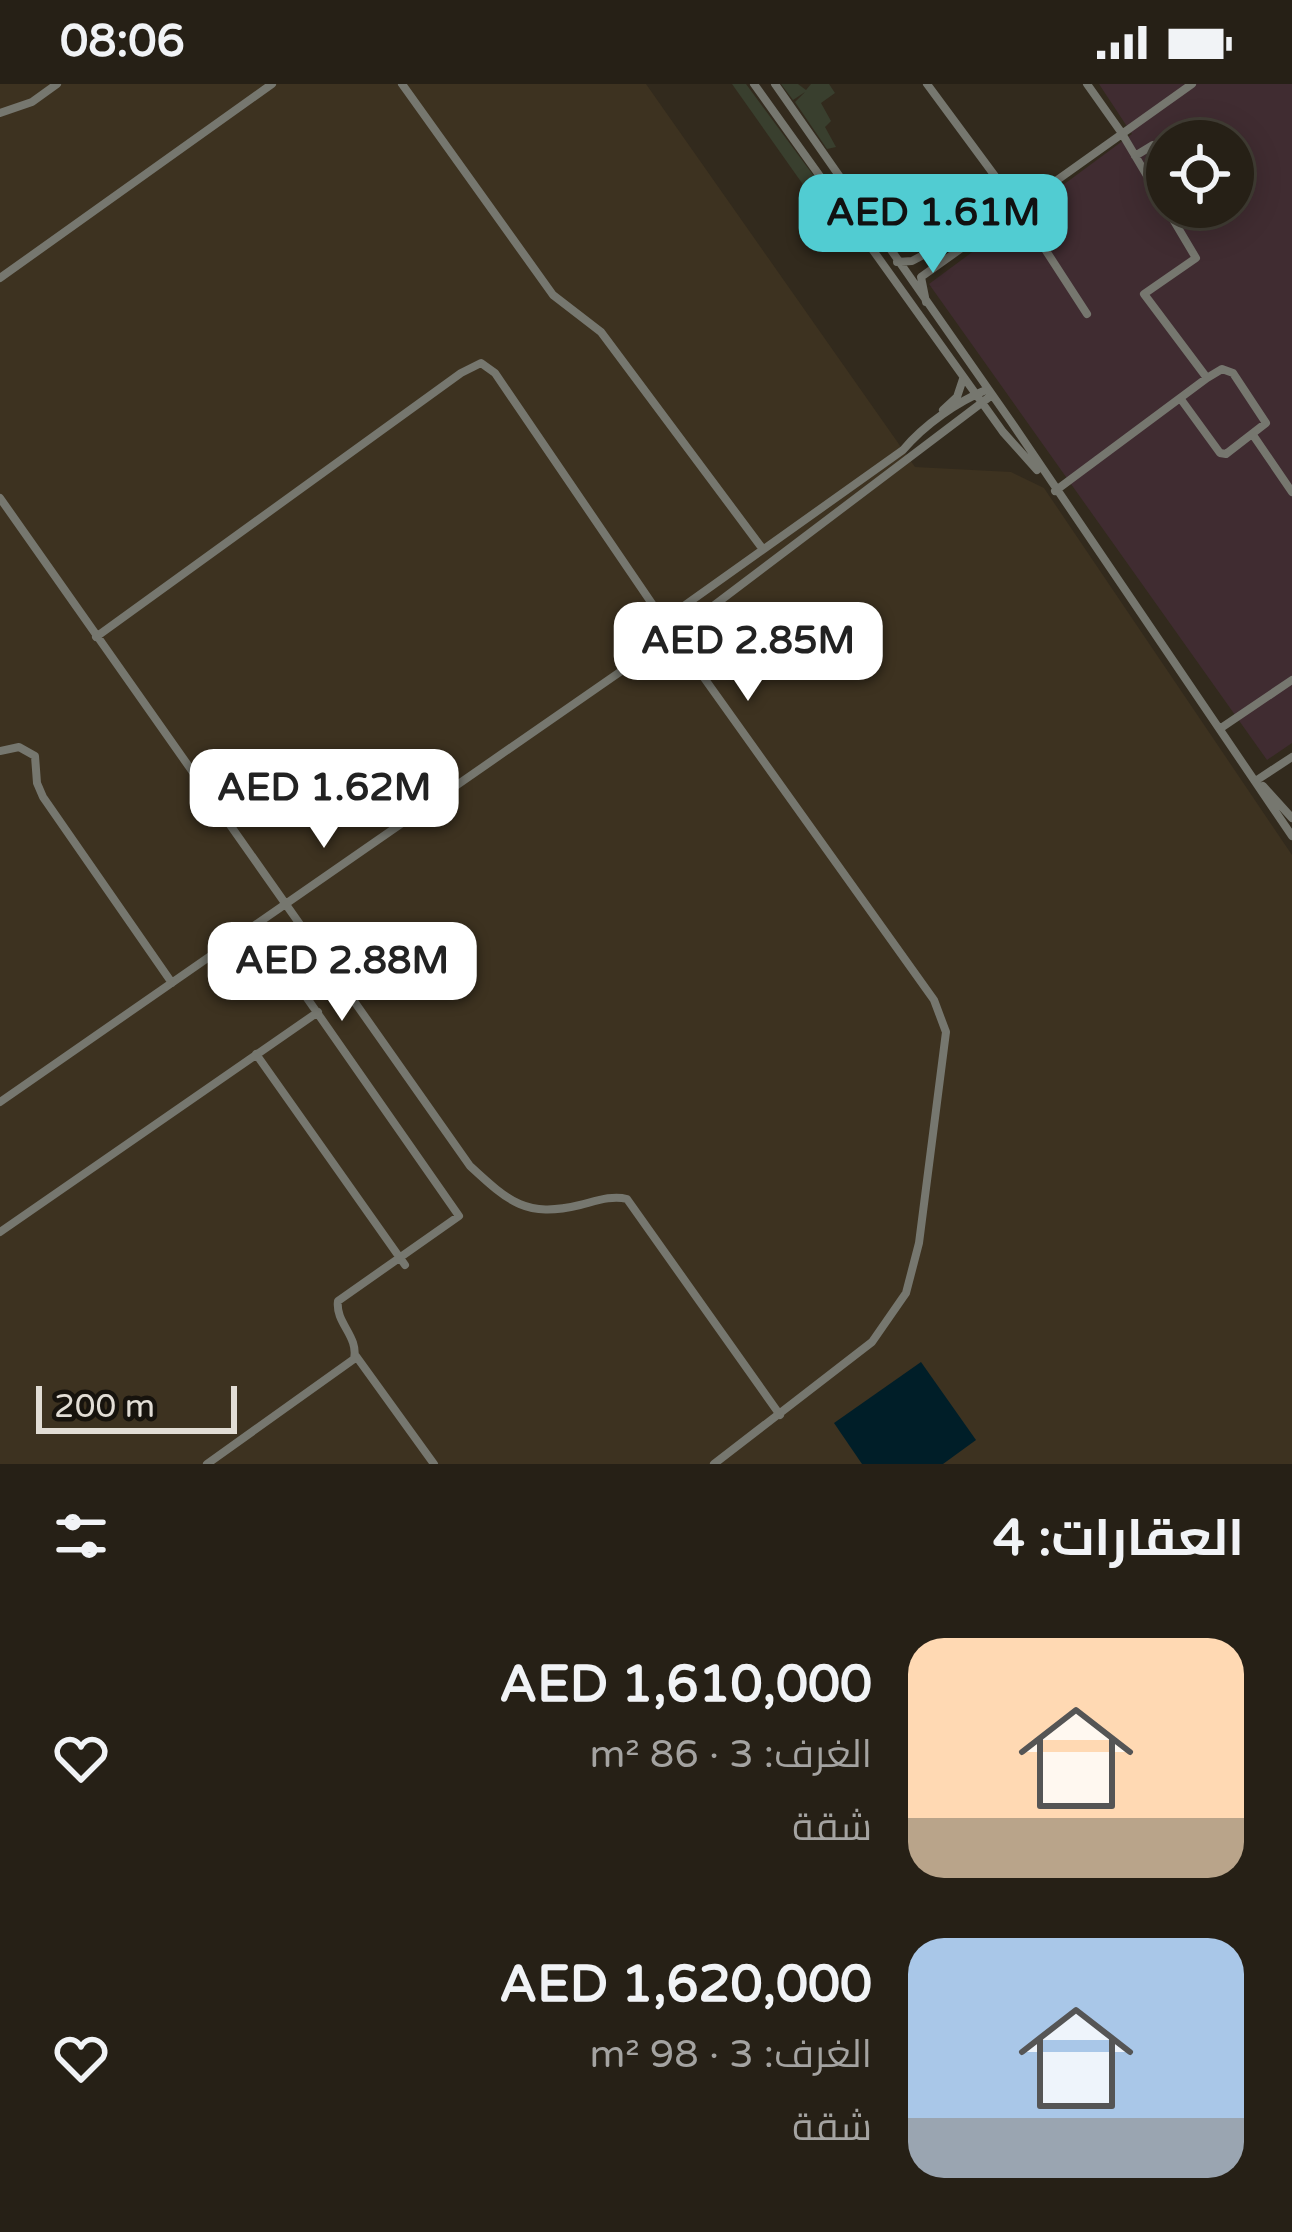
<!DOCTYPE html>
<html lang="ar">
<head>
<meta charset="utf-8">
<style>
  body { margin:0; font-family:"Varela Round",Cairo,sans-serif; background:#322d23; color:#f1f3f6; direction:rtl; height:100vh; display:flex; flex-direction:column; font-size:45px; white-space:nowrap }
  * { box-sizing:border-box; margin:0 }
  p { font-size:39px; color:#a4a3a1 }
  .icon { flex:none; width:66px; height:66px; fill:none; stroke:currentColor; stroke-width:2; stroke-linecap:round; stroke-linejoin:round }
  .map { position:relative; height:1380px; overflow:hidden; direction:ltr }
  .drawer { display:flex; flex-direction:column; background:#262016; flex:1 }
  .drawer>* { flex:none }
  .tools { position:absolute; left:1146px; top:36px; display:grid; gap:24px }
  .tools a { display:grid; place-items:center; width:108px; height:108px; border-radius:50%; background:#262016; box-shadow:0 6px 30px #0003,0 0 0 3px #423e35; font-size:60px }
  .scale { position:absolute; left:36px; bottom:30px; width:201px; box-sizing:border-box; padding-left:12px; border:6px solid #e2ddd5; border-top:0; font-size:33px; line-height:42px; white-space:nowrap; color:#e2ddd5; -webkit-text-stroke:9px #17130d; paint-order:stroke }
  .price { position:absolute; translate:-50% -102px; padding:0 27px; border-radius:24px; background:#fff; color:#222; font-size:39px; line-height:78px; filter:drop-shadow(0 3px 6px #0008) }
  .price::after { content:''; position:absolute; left:50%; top:72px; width:36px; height:27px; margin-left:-18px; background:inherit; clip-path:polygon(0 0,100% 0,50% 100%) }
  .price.selected { background:#51ccd2; color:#111 }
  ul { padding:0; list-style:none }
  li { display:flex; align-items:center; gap:36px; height:300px; padding:0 48px }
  li span { display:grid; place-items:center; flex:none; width:336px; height:240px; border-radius:36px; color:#555 }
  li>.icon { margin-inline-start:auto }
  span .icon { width:144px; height:144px; fill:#fffc; stroke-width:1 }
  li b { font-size:51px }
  h2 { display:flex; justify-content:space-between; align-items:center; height:144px; padding:0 48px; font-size:51px }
  .status { display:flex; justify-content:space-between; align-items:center; height:84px; padding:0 60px; background:#262016; direction:ltr }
  .status svg { height:33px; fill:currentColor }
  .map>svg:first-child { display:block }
  .commercial { fill:#402c31; fill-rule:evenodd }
  .built { fill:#3d3220 }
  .green { fill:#393f2e }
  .water { fill:#001e28 }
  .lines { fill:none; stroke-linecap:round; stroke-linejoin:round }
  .minor { stroke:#76776f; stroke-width:8 }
</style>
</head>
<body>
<div class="status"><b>08:06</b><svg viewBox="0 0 49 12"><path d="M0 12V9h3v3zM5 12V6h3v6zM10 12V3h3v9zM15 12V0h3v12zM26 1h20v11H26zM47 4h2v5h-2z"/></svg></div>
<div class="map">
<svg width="1292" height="1380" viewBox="0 0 1292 1380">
  <rect width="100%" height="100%" fill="#322a1d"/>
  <path class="commercial" d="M1099,0h193v659l-25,17 -338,-476 203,-150zM1167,57h66v66h-66z"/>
  <path class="built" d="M0,0h646l269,383 96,5 33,16 248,367v609h-1292z"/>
  <path class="green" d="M732,0h14l87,118 -12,8z
    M781,0h17l8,6 5,-6h18l6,9 -14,10 10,18 -6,6 11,20 -9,2 -32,-47 10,-10 -12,8z"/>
  <path class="water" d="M921,1278l55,78 -33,24h-81l-28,-41z"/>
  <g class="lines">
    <path class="minor" d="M402,0l151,211 48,37 161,216
      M754,0l249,348 34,38
      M775,0l237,339 280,413
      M927,0l90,122 70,108
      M1087,0l34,48 75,126 -52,36 63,84
      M0,29l32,-11 25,-18
      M1135,72l18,-11 14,-1
      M1149,92l18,5
      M897,178l15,-1 98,-52
      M0,194l272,-194
      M926,218l-5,-25 271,-193
      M943,326l14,-13 6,-18
      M1253,351l39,57
      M1055,407l152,-113 15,-9 11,4 33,50 -40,31 -6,-1 -40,-55
      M0,414l470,668c39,36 56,52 110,39 16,-4 32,-10 47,-6l153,216
      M672,549l9,-25 222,-158c22,-26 54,-48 85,-61
      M96,553l365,-264 20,-10 14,10 177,260 262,367 12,32 -27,211 -13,50 -34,49 -158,122
      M1221,644l71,-48
      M0,667l19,-4 16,9 2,27 6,14 129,186
      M1257,696l35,-23
      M1263,702l29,32
      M256,970l149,211
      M0,1018l692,-480 300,-227
      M0,1148l318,-220
      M356,1272l78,108
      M207,1380l147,-105c5,-23 -19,-36 -16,-58l121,-85 -203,-291"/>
  </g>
</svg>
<div class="tools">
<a><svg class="icon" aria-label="locate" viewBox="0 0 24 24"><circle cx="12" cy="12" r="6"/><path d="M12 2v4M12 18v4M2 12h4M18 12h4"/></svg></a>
</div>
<div class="scale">200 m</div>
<b class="price selected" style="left:933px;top:192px">AED 1.61M</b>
<b class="price" style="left:748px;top:620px">AED 2.85M</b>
<b class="price" style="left:324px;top:767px">AED 1.62M</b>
<b class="price" style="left:342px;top:940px">AED 2.88M</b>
</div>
<section class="drawer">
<h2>العقارات: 4<svg class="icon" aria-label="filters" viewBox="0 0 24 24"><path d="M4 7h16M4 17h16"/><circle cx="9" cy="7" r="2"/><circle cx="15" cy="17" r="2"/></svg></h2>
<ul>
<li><span style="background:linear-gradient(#ffd9b3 75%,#b9a48a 0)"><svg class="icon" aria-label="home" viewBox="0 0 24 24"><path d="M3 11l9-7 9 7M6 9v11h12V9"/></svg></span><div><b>AED 1,610,000</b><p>الغرف: 3 · 86 m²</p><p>شقة</p></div><svg class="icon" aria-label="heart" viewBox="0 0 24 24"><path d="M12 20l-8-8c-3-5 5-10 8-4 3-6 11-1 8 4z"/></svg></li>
<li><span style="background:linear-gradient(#a9c7e8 75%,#9aa5b1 0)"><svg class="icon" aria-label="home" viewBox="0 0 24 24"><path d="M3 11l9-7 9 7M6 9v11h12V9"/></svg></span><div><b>AED 1,620,000</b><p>الغرف: 3 · 98 m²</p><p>شقة</p></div><svg class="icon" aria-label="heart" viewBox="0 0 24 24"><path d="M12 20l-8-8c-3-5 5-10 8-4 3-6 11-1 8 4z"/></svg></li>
</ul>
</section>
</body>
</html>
